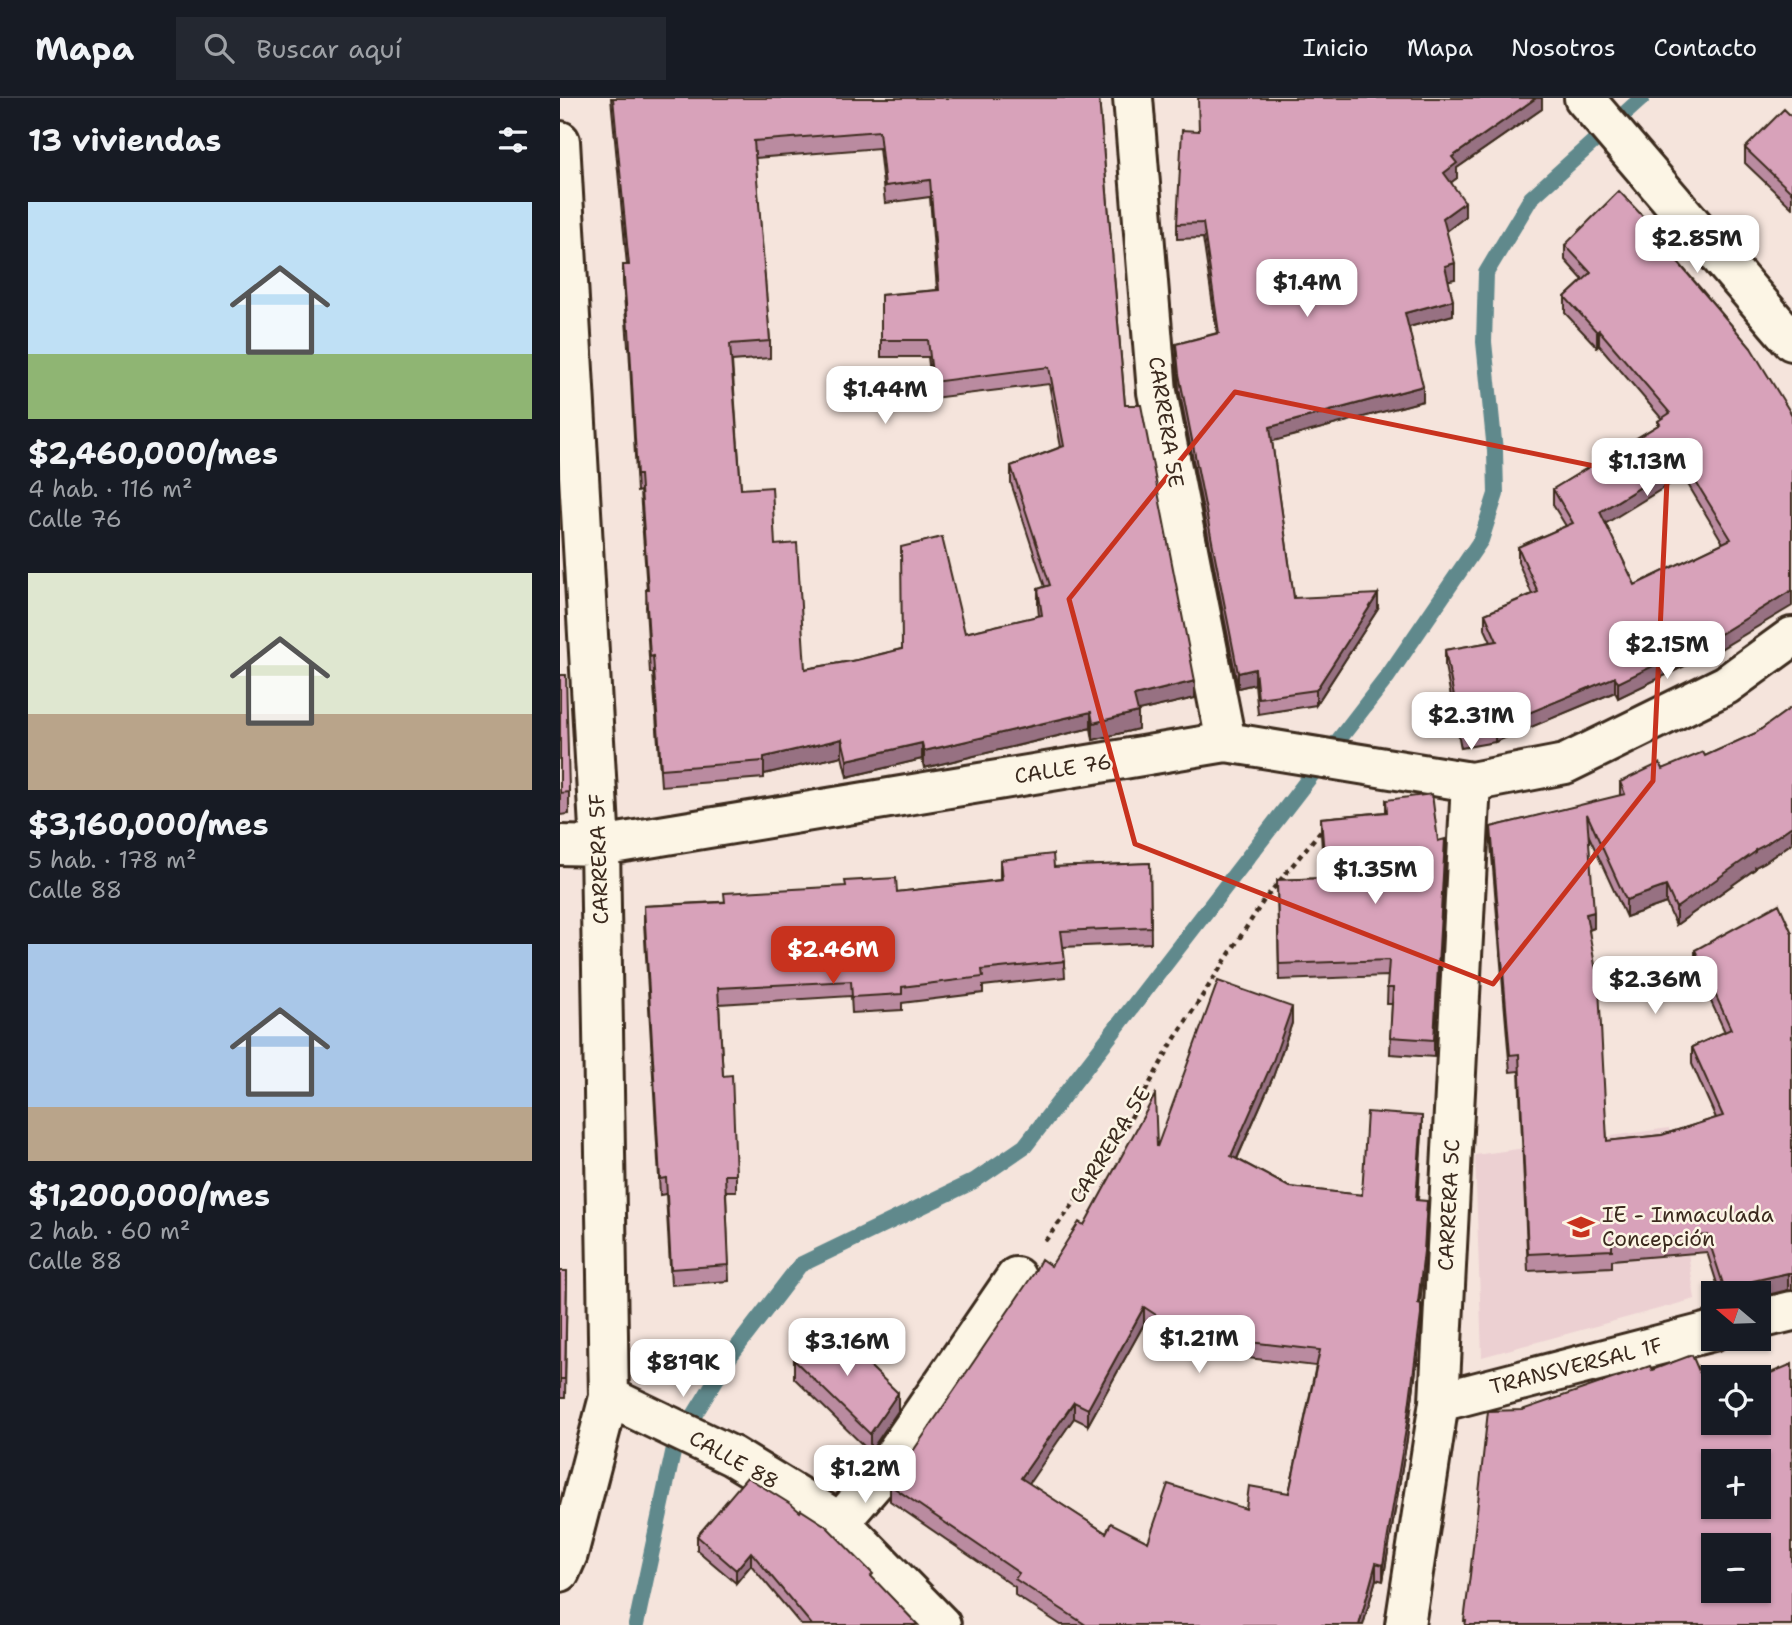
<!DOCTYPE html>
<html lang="es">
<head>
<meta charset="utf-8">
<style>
  body { margin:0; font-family:"Shantell Sans",sans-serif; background:#242831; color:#f1f3f6; height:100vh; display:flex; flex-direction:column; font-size:26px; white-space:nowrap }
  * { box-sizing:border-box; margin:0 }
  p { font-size:23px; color:#9ea1a6 }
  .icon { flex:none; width:38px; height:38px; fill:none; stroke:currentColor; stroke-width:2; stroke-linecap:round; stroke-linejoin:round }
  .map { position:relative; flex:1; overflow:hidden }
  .panel { display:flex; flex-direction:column; background:#171b24; width:560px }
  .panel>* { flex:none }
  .needle { width:46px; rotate:289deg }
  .controls { position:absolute; left:1141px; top:1183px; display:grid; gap:14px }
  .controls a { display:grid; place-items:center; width:70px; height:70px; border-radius:0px; background:#171b24; box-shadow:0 2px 5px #0004; font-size:35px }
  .price { position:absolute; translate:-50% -60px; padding:0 16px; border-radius:14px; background:#fff; color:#222; font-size:23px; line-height:46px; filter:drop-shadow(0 2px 4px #0008) }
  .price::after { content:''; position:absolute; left:50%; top:42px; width:21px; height:16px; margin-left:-10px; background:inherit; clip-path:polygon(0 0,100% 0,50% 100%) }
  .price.active { background:#c8321e; color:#fff }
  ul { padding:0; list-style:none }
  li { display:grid; align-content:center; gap:14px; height:371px; padding:0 28px }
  li span { display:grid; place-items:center; height:217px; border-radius:0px; color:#555 }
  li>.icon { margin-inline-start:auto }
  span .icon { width:126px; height:126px; fill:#fffc; stroke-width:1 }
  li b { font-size:30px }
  h2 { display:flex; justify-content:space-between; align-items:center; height:84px; padding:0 28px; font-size:30px }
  header { display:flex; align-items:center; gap:42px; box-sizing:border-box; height:98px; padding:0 35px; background:#171b24; border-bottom:2px solid #363941 }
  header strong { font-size:33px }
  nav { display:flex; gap:38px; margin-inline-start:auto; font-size:24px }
  .search { width:490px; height:63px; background:#242831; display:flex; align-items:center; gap:18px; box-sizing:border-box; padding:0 24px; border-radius:0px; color:#9ea1a6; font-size:26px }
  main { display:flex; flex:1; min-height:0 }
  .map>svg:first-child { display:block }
  .built { fill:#ecd0d2 }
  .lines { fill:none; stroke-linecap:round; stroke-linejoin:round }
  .stream { stroke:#61898c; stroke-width:16 }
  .minor-casing { stroke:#3b2a1e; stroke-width:44 }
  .path { stroke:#3b2a1e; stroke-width:4.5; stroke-dasharray:5 5; stroke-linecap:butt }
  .minor { stroke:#fcf5e5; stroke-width:38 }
  .wall { fill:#ba8ba0; stroke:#3b2a1e; stroke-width:2; fill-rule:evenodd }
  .shaded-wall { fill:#977182; stroke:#3b2a1e; stroke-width:2 }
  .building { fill:#d8a2ba; stroke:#3b2a1e; stroke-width:2; fill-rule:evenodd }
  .marked { fill:none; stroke:#c8321e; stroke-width:5; stroke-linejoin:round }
  .labels { text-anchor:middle; stroke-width:5; stroke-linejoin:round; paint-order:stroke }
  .street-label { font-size:21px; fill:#3b2a1e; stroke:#fcf5e5 }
  .poi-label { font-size:21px; fill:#3b2a1e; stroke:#fcf5e5; text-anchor:start }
</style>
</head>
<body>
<header>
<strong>Mapa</strong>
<div class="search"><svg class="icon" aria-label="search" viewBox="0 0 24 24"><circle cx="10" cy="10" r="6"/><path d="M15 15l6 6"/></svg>Buscar aquí</div>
<nav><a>Inicio</a><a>Mapa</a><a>Nosotros</a><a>Contacto</a></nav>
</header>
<main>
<section class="panel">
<h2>13 viviendas<svg class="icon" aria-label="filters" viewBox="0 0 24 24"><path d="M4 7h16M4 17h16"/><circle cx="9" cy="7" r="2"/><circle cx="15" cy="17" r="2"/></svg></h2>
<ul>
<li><span style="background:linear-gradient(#bfe0f5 70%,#8fb573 0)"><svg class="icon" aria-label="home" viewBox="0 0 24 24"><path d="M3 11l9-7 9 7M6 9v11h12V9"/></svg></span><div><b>$2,460,000/mes</b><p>4 hab. · 116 m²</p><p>Calle 76</p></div></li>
<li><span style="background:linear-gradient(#dfe7d0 65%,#b9a48a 0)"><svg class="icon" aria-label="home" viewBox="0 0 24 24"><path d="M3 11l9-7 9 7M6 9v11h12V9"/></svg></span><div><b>$3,160,000/mes</b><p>5 hab. · 178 m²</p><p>Calle 88</p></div></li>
<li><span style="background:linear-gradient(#a9c7e8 75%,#b9a48a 0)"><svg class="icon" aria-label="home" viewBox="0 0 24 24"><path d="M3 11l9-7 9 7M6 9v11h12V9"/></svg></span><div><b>$1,200,000/mes</b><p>2 hab. · 60 m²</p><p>Calle 88</p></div></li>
</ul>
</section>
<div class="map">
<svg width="1232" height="1527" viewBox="0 0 1232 1527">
  <rect width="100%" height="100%" fill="#f5e4dc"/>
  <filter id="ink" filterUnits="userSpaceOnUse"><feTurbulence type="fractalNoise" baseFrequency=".0143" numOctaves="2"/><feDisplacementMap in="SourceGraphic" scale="14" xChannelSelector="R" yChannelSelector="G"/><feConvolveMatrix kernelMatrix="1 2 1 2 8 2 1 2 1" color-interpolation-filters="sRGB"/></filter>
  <g filter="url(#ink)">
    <path class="built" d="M1109,1030l26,171 -213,58 -7,-202z"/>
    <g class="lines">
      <path class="stream" d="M76,1527l38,-177 57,-93 69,-90 174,-84 51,-35 363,-470 93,-136 15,-46 -1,-43 -11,-109 2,-69 45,-75 111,-100"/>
      <defs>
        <path id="minor" d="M573,0l24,294 69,350
          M1024,0l208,243
          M0,43l40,705 9,551 -41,157 -8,18
          M0,747l40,1 626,-104 245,40 94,-18 161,-79 66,-48
          M1199,1221l33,-8
          M49,1299l123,59 108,66 101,103
          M879,1304l274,-71
          M280,1424l39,-45 137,-200
          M845,1527l34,-223 32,-620"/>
      </defs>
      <use href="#minor" class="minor-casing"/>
      <path class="path" d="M485,1143l27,-35 56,-83 44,-80 92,-143 59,-72"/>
      <use href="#minor" class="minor"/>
    </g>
    <path class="wall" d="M51,0h488l26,307 70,293 -57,13v18l-45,11 -2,-12 -167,40 -2,-9 -75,18 -5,-21 -78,18v4l-103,8 -8,-113h-3l-4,-66 1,-17 -7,-99 -3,1 -8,-146h-1l-5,-64v-17h4zM319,50l6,55 45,-6 7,93 -56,5v62h47l5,41 116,-14 12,63 -50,19v17l34,104 -7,2v17l1,10 -74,17 -108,27 -52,9 -30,-124 -34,-56 -9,-128 38,-3v-17l-15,-183z
      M982,0v11l-85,59v10l-6,4 14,35 -19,14 9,48 -7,1 5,35 -44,12 14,74 -151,40 22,157 84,11 -62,96 -58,9 -3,-30 -17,4 -59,-299 -3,-45 41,-11 -14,-95 -26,1v-15z
      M1232,19v91l-47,-45v-15z
      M1005,147l114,18 72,85 -29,300 -104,50 -3,-6 -120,50 -34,6 -16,-82v-16l46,-8 -6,-13v-15l47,-20 -14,-32v-15l48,-21 -13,-21v-16l105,-64v-4l4,-2 -63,-74 -2,2 -32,-34v-16l18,-17 -18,-20zM1123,378l40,67 -88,42 -30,-62z
      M0,577l9,117v22l-9,1z
      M1232,609v136l-27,19 -10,5v2l-79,56 -10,-22 -40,14 -38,-83 6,94 -5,2 18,211 55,-6 54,-17 -24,-54v-17l33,-15 -30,-65v-17l97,-17v357l-33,3h-39l-13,-41 -95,8v7l-84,4 -9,-200 -9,1 -19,-228v-17l129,-31v-14l85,-26 51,-23z
      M826,702l52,41 7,14 -11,202 -44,-3 2,-50h-5l1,-28 -109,4 -2,-100 47,-2 -3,-44v-16l65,-6z
      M440,762l54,7 96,-4 1,80 -88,4 2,30 -82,9v7l-81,10v7l-50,3 -1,-17 -132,8 4,72 13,99v16h-10l3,90 -58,4 -5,-91 -6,1 -16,-273v-16l253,-14 103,-12z
      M732,925l-19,54 -36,82 52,28 73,8 60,-63 -4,68 9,17 -3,50 -4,37 1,27 -14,108 -24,142 -7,-2 -13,46h-302l-46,-30v-8l-125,-86v-16l161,-219 33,-41 73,-78zM584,1226l56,36 5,-7 111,13 -27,127 -141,49 -42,-9 -78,-50 46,-65 14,7z
      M0,1173h7l-2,127h-5z
      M234,1262l104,51 -28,41 -76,-74z
      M137,1438l176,43 45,46h-117l-50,-60 -15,18 -39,-33z"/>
    <path class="shaded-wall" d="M976,0h6v11l-85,59v10l-13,10v-15l8,-16z
      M905,104v15l-22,17v-16z
      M895,165v16l-10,2v-15z
      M893,202v15l-48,13v-15z
      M1039,232v15l-2,2v-15z
      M863,288v15l-153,41v-15z
      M1123,363v15l-83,51v-15z
      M1232,492v16l-70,42 -104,50v-15z
      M818,496v15l-62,96v-15z
      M695,571v15l-17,4v-15z
      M1055,579v15l-120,50v-15z
      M635,583v17l-61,14v-16z
      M531,614v16l-167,40v-17z
      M578,614v17l-45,11v-17z
      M282,641v17l-78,18v-17z
      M362,645v16l-75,18v-17z
      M1232,728v17l-27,19 -10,5v2l-79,56v-17l79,-58z
      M885,741v16l-11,202v-17z
      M1106,788v17l-40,14v-17z
      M1034,814v16l-8,3v-17z
      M732,909v16l-19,54 -42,95v-16z
      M862,1018v16l-6,84v-16z
      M867,1103l-3,66 -6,53v-17z
      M1228,1175v17l-29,7v-4h-19l3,-6 10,-6z
      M861,1206v27l-14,108 -24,142v-16z
      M584,1209v17l-56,101v-16z
      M645,1239v16l-5,7v-16z
      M338,1295v18l-28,41v-18z
      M514,1304v16l-53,77v-17z
      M191,1454v13l-15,18v-13z
      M816,1465v16l-13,46h-4z"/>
    <path class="building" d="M53,0h486l26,307h16l54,276 -61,15 4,16 -45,11 -2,-11 -167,39 -2,-8 -75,17 -5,-21 -78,18v4l-103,8 -8,-113 -3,1 -4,-67h2l-8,-115h-3l-8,-146h-1l-5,-64h6zM319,33l6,55 45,-6 9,110 -58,5v45h47l5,42 116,-15 15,79 -53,20 39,119 -12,4 4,26 -77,18 -23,-96 -41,10 1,102 -45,11 -52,9 -8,-126 -22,2 -3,-58 -31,2 -11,-145 40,-3 -16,-200z
      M638,0h338l-84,59 5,6 -13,10 21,29 -22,16 12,45 -10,3 8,34 -48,13 18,73 -153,41 24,171 84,-4 -62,96 -58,8 -3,-29 -17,4 -59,-299 -3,-30 43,-11 -16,-110 -26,1 5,-94 17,1z
      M1224,11l8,8v76l-47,-45z
      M1059,93l60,64 -4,4 76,89 41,67v175l-70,43 -104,50 -3,-6 -120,50 -34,6 -16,-83 52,-9 -12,-27 53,-22 -20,-45 55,-24 -20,-34 107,-65 -2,-3 12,-8 -71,-83 -2,2 -32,-35 26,-24 -26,-28zM1123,363l48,78 -96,46 -35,-73z
      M0,577h6l3,117 -9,1z
      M1232,609v119l-27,19 -10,5v2l-79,56 -10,-22 -40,14 -39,-86 7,98 -8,2 13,74 8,153 55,-6 61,-19 -31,-69 39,-18 -36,-79 84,-46 13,29v340h-4l-35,8 -10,6 -3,6h-14l-19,-58 -95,8v7l-84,4 -9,-200 -9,1 -19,-228 134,-33 -5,-12 40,-19 3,6 40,-17 2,4 51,-23z
      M872,696l6,47 7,-2 -11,201 -44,-3 3,-49h-6l2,-28 -110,4 -2,-84 49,-2 -5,-60 66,-6 -1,-12z
      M493,756l1,13 96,-4 1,64 -90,4 4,30 -83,9 1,7 -81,10v7l-50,3 -1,-16 -133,7 5,88 9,-1 4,100h-11l4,90 -58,4 -5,-91 -6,1 -16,-273 81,-4 -1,-9 122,-7 -1,-5 51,-3 1,14 105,-12 -2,-20z
      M658,883l74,26 -19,54 -42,95 58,31 73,8 5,-83 55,4 -6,84 11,1 -3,50 -6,52 3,1v11l-14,108 -24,142 -7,-2 -17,62h-273l-71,-46 4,-6 -129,-88 144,-212 7,-14 10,7 28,-44 5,3 71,-130 2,52zM584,1209l56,37 5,-7 115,13 -31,143 -40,-7 -3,23 -78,-25 -20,58 -37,-19 -5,10 -85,-55 53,-76 14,7z
      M0,1173h7l-2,108h-5z
      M267,1227l71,68 -28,41 -76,-74z
      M1132,1257l18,42 3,-1v27h46v-45l33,-14v261h-327l1,-4h-2l6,-46 18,-164 34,-1 128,-44 2,4zM1153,1363h46v46h-46zM1153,1447h46v46h-46z
      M187,1379l45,28 8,7 1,-2 25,16 47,48 -2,2 47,49h-106l-61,-73 -15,18 -39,-34z"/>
  </g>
  <path class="marked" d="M675,294l432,89 -14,300 -160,203 -358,-140 -66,-245z"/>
  <defs>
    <symbol id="school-bare" viewBox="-9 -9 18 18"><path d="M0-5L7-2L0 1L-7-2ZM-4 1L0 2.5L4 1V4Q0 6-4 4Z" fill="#c8321e" stroke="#fcf5e5" stroke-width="2.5" paint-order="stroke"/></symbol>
  </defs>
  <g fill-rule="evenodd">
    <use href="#school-bare" x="1002" y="1110" width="38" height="38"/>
  </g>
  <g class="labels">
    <g class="street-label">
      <text transform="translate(606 324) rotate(81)" y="7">CARRERA 5E</text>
      <text transform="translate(503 671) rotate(-9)" y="7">CALLE 76</text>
      <text transform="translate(39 761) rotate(-92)" y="7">CARRERA 5F</text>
      <text transform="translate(550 1047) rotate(-58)" y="7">CARRERA 5E</text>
      <text transform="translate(889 1107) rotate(-87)" y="7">CARRERA 5C</text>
      <text transform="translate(1016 1268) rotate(-14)" y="7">TRANSVERSAL 1F</text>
      <text transform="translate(174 1362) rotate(29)" y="7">CALLE 88</text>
    </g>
    <g class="poi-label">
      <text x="1042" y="1124">IE - Inmaculada<tspan x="1042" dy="24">Concepción</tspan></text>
    </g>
  </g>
</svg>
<div class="controls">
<a><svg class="needle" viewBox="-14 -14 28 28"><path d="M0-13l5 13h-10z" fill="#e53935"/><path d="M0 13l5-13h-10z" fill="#9ea1a6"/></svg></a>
<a><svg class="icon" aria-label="locate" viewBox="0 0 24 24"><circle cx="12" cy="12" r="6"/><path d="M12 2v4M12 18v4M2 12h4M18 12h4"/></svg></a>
<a>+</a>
<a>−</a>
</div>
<b class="price" style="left:1137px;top:177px">$2.85M</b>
<b class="price" style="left:747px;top:221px">$1.4M</b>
<b class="price" style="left:325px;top:328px">$1.44M</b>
<b class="price" style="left:1087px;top:400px">$1.13M</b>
<b class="price" style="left:1107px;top:583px">$2.15M</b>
<b class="price" style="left:911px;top:654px">$2.31M</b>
<b class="price" style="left:815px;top:808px">$1.35M</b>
<b class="price active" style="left:273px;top:888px">$2.46M</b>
<b class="price" style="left:1095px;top:918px">$2.36M</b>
<b class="price" style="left:639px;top:1277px">$1.21M</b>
<b class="price" style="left:287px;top:1280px">$3.16M</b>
<b class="price" style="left:123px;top:1301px">$819K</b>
<b class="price" style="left:305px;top:1407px">$1.2M</b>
</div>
</main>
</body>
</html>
